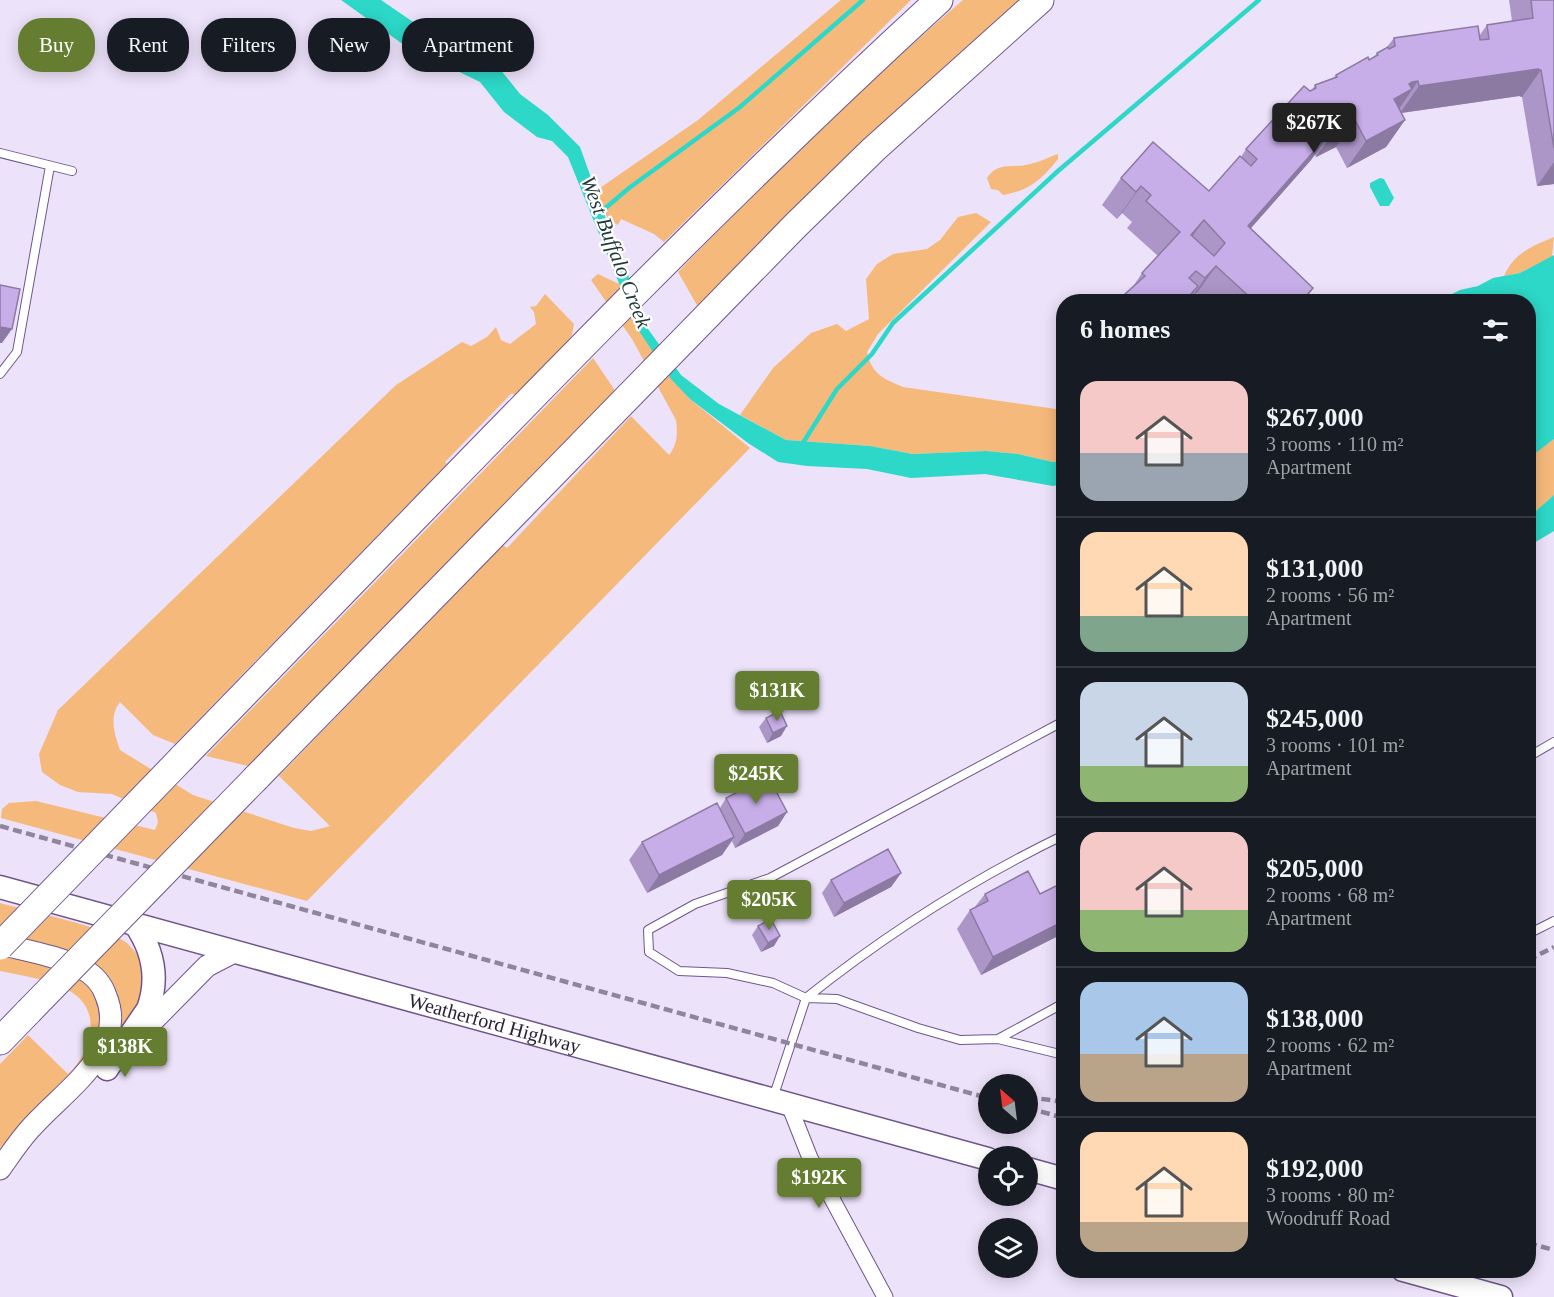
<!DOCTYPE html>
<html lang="en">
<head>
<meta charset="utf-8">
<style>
  body { margin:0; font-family:"Times New Roman",serif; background:#242831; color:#f1f3f6; height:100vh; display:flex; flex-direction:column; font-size:22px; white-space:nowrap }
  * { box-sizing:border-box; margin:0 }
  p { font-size:20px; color:#9ea1a6 }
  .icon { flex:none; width:33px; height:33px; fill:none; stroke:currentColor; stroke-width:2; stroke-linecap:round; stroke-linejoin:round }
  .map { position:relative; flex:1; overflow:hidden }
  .sheet { position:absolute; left:1056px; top:294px; width:480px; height:984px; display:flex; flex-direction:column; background:#171b24; border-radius:24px; box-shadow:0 3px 15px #0003 }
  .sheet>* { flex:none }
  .guide { position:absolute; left:18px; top:18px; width:570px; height:54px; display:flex; gap:12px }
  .needle { width:39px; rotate:332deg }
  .fabs { position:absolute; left:978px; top:1074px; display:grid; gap:12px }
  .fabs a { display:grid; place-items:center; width:60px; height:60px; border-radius:50%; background:#171b24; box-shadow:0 3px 15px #0003; font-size:30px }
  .price { position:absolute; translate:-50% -51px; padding:0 14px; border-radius:6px; background:#647d30; color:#fff; font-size:20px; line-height:39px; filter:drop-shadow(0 2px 3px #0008) }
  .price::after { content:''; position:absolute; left:50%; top:36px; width:18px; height:14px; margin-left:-9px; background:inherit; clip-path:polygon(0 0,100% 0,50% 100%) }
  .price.on { background:#222; color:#fff }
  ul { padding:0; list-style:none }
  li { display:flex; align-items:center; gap:18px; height:150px; padding:0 24px }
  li+li { border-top:2px solid #363941 }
  li span { display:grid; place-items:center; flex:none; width:168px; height:120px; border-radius:18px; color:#555 }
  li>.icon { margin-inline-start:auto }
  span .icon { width:72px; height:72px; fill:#fffc; stroke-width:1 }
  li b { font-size:26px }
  h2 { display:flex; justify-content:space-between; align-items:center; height:72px; padding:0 24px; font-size:26px }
  .pill { padding:0 21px; border-radius:24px; background:#171b24; box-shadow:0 3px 15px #0003; font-size:21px; line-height:54px }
  .pill.on { background:#647d30; color:#fff }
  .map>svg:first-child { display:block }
  .green { fill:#f6b97c }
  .water { fill:#2dd8c8 }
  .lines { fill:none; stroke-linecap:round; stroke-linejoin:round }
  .stream { stroke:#2dd8c8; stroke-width:4.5 }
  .service-casing { stroke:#6f568a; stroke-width:10 }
  .minor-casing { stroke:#6f568a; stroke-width:17 }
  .secondary-casing { stroke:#6f568a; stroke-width:23 }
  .primary-casing { stroke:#6f568a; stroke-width:25 }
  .motorway-casing { stroke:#6f568a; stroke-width:29 }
  .service { stroke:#fff; stroke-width:8 }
  .minor { stroke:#fff; stroke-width:15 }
  .secondary { stroke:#fff; stroke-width:21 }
  .primary { stroke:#fff; stroke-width:22 }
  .motorway { stroke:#fff; stroke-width:27 }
  .rail { stroke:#8f859c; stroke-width:4.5; stroke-dasharray:9 4.5; stroke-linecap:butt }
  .motorway-bridge-casing { stroke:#6f568a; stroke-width:29; stroke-linecap:butt }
  .motorway-bridge { stroke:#fff; stroke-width:27 }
  .wall { fill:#ac96c8 }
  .shaded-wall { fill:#8c7aa2 }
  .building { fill:#c8aee8; stroke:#8c7aa2; stroke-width:1.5; fill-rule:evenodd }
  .labels { text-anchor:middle; stroke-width:4.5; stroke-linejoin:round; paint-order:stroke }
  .street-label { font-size:20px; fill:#2b2137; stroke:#fff }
  .water-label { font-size:21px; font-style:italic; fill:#203a36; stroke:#fff }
</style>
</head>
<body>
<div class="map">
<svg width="1554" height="1297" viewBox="0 0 1554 1297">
  <rect width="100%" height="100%" fill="#ece2fa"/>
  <path class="green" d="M841,0h70l-247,242 -10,-8 -33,-15 -3,6 -10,-5 -11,-30 101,-70z
    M963,0h59l-324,307 -20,-35c91,-95 185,-186 285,-272z
    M1058,154v5c-16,20 -29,32 -55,36l-5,-5 -7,-1 -4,-11c12,-17 25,-9 43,-14 10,-2 19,-7 28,-10z
    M976,213l15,9 -113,112 -11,18c4,21 16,27 36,35l160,23v51l-10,1 -35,-8 -32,-3 -73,3 -43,-8 -84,-6 -46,-25 33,-47 38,-35 26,-9 9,7 23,-12 -3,-40 11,-15 16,-10 34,-5 13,-9 18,-23z
    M1554,237l-2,20 -32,16 -16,3c10,-23 28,-30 50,-39z
    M598,274l21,10 18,44 53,71 60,49 -443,453 -306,-83 1,-9 7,-6 27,-2 119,29 3,-8 -2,-9 -44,-19 -34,-2 -18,-7 -18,-13 -3,-18 19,-44 338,-325 66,-43 9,4 16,-9 9,-10 5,13 9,4 26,-20 -2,-12 -4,-5 6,-1 9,-12 29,30 -2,11 -5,7 -52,54 -3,-3 -67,69 2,2 -272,280 -22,-9 -33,-33c-11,14 -6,31 0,48l73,45 101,33 17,3 19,-5 -51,-50 224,-231 4,3 124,-132 38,39c8,-10 9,-21 7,-35l-44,-81 -41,-59z
    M593,358l23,34 -364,375 -46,-11z
    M1554,439v56l-25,22 -1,-59z
    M0,903c32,9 102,23 127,40 7,6 18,21 18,31 1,21 -12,38 -23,54l-3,-23 -8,-19 -111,-48z
    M0,951l84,26 18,21 -3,50 -99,100v-84l28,-29 40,39c24,-22 36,-65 0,-84 -20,-11 -45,-14 -68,-19z"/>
  <path class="water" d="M341,0h40l35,24 43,20 37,20 24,30 28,21 32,32 36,100 10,21 17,54 38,53 38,29 67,36 84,6 43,8 73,-3 32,3 35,8 10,-1v23l-10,2 -68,-12 -74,4 -44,-9 -60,-3 -29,-4 -30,-19 -58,-44 -19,-20 -34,-51 -69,-171 -16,-16 -15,-4 -33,-25 -24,-30 -76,-37z
    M1380,178l4,1 10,19 -5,8h-9l-10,-19v-4z
    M1554,255v184l-25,19 -1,-156 -90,-1 22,-11 18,-4 15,-8 27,-5z
    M1554,495v36l-25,15v-29z"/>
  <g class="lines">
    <path class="stream" d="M602,211l27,-23 111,-81 123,-107
      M801,446l36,-57 35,-35 21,-31 165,-152 201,-171"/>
    <defs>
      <path id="service" d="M0,153l72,18
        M0,374l17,-22 33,-186
        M1528,757l26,-15
        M1528,934l26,-13
        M806,998c79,-63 167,-119 258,-163
        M806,998l31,1 81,29 42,12 38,-1 66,-36
        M998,1039l66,16
        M773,1098l33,-100 -33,-15 -46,-10 -48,-2 -30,-19 -1,-22 47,-26 75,-26 294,-157"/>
      <path id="minor" d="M789,1105l21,53 75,139"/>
      <path id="secondary" d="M0,944c27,7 59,12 83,25 11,6 19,15 23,27 23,55 -44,96 -76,133 -11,12 -20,26 -30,40
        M134,1040l73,-74 27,-14"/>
      <g id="primary">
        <path id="s1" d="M0,887l988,272"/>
        <path d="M107,1069l41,-60c11,-30 5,-59 -13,-85"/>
        <path d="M1028,1169l36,10"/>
        <path d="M1403,1270l98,27"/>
      </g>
      <path id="motorway" d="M182,758c249,-255 494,-517 757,-758
        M256,778l540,-553 78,-76 166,-149
        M0,1041l29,-30"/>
    </defs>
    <use href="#service" class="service-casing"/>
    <use href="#minor" class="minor-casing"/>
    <use href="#secondary" class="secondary-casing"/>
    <use href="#primary" class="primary-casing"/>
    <use href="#motorway" class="motorway-casing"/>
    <use href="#service" class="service"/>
    <use href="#minor" class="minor"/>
    <use href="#secondary" class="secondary"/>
    <use href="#primary" class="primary"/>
    <use href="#motorway" class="motorway"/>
    <path class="rail" d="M0,826l988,272
      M1528,960l26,-13
      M1028,1097l36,5
      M1028,1108l36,10
      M1528,1243l26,7"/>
    <defs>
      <path id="motorway-bridge" d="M0,946l182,-188
        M29,1011l227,-233"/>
    </defs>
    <use href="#motorway-bridge" class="motorway-bridge-casing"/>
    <use href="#motorway-bridge" class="motorway-bridge"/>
  </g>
  <path class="wall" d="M1509,0h45v184l-17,2 -15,-89 -3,-1 -117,17 3,7 -19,27 -39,21 -11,-21 -20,10 -1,-3 -4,6 -60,68 62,60 -9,14h-97l-10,-9 -8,9h-70l5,-7 8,-7 10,-15 16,-17 -31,-28 5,-6 -10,-9 -5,6 -15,-14 19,-27 88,13 32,-34 5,-8 66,-59 3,-5 18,-7 3,-3 38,-18 3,-4 10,-6 7,-9 85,-2 8,-11 25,-4z
    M766,718l15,18 -14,7 -8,-16z
    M726,798l61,14 -9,14 -43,22 -3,-7 -10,14 -75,38 -18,-33 13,-18 78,-34z
    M901,873l-10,14 -57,30 -12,-24 9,-13z
    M1064,882v51l-83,42 -24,-46 13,-19 4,-2 11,-14h55z
    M758,926l16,20 -13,6 -9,-17z"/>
  <path class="shaded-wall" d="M1538,69l3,1 -19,27 -3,-1 -119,17 19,-27z
    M1418,81l-19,28 -5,-10 15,-15 3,-2z
    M1355,120l-19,27 -20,10 19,-27z
    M1405,120l-19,27 -39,21 19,-27z
    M1333,125l-18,25 15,-17 -19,27 -82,93 19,-27 78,-96z
    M1554,162v22l-17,2z
    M1141,186l-19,27 -5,6 19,-27z
    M1204,220l-19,27 6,-12z
    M1216,266l-19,27 -8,9 16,-24z
    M1198,286l-11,16h-3z
    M0,327l12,2 -10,14h-2z
    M787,726l-6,10 -14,7 6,-10z
    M787,812l-9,14 -43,22 10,-14z
    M734,837l-12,18 -75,38 12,-18z
    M901,873l-10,14 -57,30 10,-14z
    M1064,921v12l-83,42 12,-18z
    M780,936l-6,10 -13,6 7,-9z"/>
  <path class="building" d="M1531,0h23v148l-13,-78 -3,-1 -119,17 -1,-5 -6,1 -3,2 3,5 -18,10 11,21 -39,21 -11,-21 -20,10 -2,-5 -3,1 -4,4 4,3 -82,93 65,62 -12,14h-34l-3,-3 -3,3 -4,-4 -3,3 -38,-35 -11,12 -9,-7 -7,7 9,8 -14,16h-60l-1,-2 1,-5 21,-19 -3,-3 38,-41 -34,-31 5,-6 -10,-9 -5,6 -15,-14 32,-36 56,49 31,-35 11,10 6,-7 -11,-10 58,-63 6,5 6,-3 -1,-3 22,-8 -1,-2 32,-18 1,3 9,-5 -1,-2 11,-6 1,2 6,-3 -1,-8 84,-12 2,14 9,-1 -2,-14 46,-7zM1204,220l21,23 -11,13 -23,-21z
    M0,285l20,4 -8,40 -12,-2z
    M780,711l7,15 -14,7 -7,-15z
    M768,776l19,36 -42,22 -19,-36z
    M717,803l17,34 -75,38 -17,-33z
    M888,849l13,24 -57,30 -13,-23z
    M1028,871l12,23 24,-12v39l-71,36 -23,-47 18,-9 -3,-7z
    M771,919l9,17 -12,7 -10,-17z"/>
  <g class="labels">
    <g class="street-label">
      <text dy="7" stroke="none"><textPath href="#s1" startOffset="513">Weatherford Highway</textPath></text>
    </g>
    <g class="water-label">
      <text transform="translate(616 252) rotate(69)" y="7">West Buffalo Creek</text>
    </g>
  </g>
</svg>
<div class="fabs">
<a><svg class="needle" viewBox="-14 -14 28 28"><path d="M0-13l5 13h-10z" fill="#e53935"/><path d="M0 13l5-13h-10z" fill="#9ea1a6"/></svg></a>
<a><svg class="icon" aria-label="locate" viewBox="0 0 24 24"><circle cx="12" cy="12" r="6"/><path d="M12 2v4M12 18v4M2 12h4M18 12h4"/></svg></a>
<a><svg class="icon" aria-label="layers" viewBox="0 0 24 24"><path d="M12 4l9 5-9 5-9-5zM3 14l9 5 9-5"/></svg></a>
</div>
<b class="price on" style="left:1314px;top:154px">$267K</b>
<b class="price" style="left:777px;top:722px">$131K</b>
<b class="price" style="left:756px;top:805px">$245K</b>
<b class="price" style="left:769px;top:931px">$205K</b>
<b class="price" style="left:125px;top:1078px">$138K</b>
<b class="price" style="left:819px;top:1209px">$192K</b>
<div class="guide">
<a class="pill on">Buy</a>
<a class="pill">Rent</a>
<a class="pill">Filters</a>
<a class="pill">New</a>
<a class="pill">Apartment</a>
</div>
<section class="sheet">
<h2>6 homes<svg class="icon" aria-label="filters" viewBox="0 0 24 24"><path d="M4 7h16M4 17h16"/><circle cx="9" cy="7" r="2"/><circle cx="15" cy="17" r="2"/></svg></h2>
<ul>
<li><span style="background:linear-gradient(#f6c9c9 60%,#9aa5b1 0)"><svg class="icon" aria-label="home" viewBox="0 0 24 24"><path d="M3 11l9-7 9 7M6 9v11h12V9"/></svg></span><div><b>$267,000</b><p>3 rooms · 110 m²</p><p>Apartment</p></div></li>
<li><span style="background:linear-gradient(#ffd9b3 70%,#7fa58c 0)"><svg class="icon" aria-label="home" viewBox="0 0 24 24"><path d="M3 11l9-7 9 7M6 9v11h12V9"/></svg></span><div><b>$131,000</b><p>2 rooms · 56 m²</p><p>Apartment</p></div></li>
<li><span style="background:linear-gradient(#c9d6e8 70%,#8fb573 0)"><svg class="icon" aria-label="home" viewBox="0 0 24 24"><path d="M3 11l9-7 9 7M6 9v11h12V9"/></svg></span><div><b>$245,000</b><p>3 rooms · 101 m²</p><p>Apartment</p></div></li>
<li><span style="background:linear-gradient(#f6c9c9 65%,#8fb573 0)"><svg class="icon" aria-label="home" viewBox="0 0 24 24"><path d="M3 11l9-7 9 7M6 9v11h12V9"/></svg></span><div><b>$205,000</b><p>2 rooms · 68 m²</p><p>Apartment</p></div></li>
<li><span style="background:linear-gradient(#a9c7e8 60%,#b9a48a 0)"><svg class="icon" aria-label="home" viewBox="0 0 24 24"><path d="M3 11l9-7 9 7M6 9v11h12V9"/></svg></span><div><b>$138,000</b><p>2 rooms · 62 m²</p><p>Apartment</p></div></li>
<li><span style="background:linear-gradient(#ffd9b3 75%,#b9a48a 0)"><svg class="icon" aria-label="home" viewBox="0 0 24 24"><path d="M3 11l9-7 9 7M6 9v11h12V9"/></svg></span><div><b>$192,000</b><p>3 rooms · 80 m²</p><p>Woodruff Road</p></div></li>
</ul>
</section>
</div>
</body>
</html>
